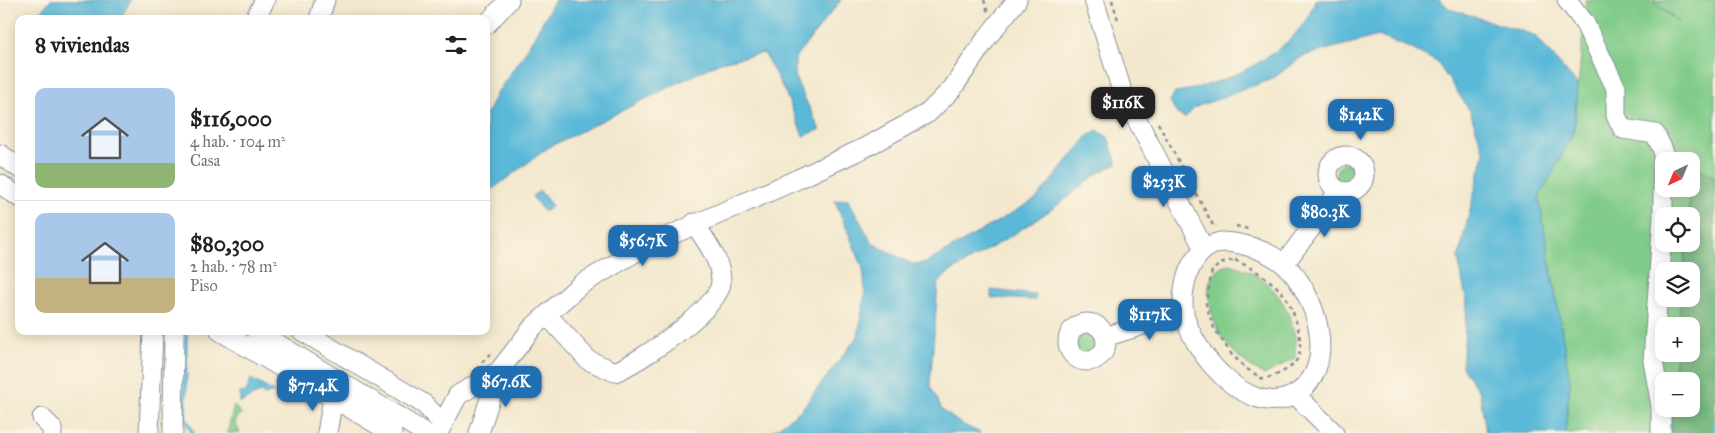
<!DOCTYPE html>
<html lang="es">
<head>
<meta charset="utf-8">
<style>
  body { margin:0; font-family:"IM FELL Great Primer",serif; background:#f6f6f6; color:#202124; height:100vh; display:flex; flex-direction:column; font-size:19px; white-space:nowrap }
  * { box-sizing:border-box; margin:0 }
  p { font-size:16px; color:#757577 }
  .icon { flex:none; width:28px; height:28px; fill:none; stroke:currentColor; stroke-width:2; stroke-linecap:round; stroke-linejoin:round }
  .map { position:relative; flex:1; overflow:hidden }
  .details { position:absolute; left:15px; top:15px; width:475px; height:320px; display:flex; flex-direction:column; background:#fff; border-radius:10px; box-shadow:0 2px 12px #0003 }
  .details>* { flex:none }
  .needle { width:32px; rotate:224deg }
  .controls { position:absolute; left:1655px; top:152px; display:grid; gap:10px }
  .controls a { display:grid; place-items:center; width:45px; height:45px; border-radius:10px; background:#fff; box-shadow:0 2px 12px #0003; font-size:25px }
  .price { position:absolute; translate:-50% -42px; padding:0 11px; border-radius:10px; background:#1f6fb2; color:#fff; font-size:16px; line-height:32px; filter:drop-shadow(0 1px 2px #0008) }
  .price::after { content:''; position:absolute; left:50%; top:30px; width:15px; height:11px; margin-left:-8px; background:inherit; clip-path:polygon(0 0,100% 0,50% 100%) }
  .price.current { background:#222; color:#fff }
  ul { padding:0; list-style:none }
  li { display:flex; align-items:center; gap:15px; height:125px; padding:0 20px }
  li+li { border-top:1px solid #e0e0e0 }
  li span { display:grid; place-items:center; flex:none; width:140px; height:100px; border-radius:10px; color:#555 }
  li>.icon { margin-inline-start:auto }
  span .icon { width:60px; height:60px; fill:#fffc; stroke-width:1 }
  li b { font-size:21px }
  h2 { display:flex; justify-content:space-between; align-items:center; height:60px; padding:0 20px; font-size:21px }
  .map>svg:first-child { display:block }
  .green { fill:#81cc8a; stroke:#4e7e74 }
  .forest { fill:#68b076; stroke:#42706a }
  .water { fill:#5ab9d8; stroke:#3a749b }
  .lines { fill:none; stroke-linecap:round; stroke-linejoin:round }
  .stream { stroke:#5ab9d8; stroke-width:4 }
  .minor-casing { stroke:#878c96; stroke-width:21 }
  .path { stroke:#878c96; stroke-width:2.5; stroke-dasharray:4 4; stroke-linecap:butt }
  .minor { stroke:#fff; stroke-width:19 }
</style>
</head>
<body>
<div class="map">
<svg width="1715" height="433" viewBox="0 0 1715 433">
  <rect width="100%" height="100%" fill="#fcf5e5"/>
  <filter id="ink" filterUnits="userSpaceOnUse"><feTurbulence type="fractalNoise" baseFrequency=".02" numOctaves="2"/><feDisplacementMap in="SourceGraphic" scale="10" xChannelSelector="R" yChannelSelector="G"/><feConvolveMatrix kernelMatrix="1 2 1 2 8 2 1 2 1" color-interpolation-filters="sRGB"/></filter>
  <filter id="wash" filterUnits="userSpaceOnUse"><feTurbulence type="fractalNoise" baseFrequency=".0096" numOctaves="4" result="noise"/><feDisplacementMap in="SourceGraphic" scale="20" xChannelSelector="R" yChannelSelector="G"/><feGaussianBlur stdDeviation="1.12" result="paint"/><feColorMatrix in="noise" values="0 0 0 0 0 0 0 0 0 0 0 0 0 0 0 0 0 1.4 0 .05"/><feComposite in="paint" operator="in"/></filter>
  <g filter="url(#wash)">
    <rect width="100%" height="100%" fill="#f3e8cd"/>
    <path class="green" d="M1586,0h63l30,22 -27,-22h63v177l-22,-12 -2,20v-24h-27v28h27l-3,27h-24v28h22l-3,27h-19v28h17l-3,27h-14v28h12l-3,27h-9v28h7v24h-106l5,-52 -31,-183 35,-67z
      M1336 174a11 11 0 1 1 22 0a11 11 0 1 1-22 0Z
      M1229,264c44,10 70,50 66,94l-31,17c-16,-9 -30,-21 -41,-36 -9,-12 -19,-47 -12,-60 3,-7 11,-12 18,-15z
      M1074 342a12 12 0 1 1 24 0a12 12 0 1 1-24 0Z
      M234,406l7,7 -6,9 5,11h-13z"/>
    <path class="forest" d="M1693,165l22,12v256h-44v-24h20v-28h-18l3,-27h15v-28h-13l3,-27h10v-28h-8l3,-27h5v-28h-3z"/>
    <path class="water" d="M50,0h81l-11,19h-85z
      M555,0h286l-46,58v20l25,52 -17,6 -17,-42 -22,-41 -44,9 -171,85 -63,47v-79l10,-21 28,-40z
      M1315,0h125l10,9 84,26 43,49 -3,47 -35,67 31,183 -5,52h-79l-6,-40 -18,-26 5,-64 -9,-44 26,-106 -14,-42 -33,-49 -27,-14 -32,-12 -75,20 -31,23 -76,28 -11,11 -8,-4 -7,-13 5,-9c49,-6 126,-41 140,-92z
      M1097,130l11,7 9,27c-26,10 -38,25 -59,41 -36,25 -74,47 -111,69l-9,10 -8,101 12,25 19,14 20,9h-211l31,-23 57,-74 7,-45 -2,-23 -28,-67 13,-2 24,44 40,21 14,-1 110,-64 52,-63z
      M540,191l12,15 -8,6 -12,-16z
      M991,290l45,5 -1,5 -44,-2z
      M251,379l23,13 -10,3 -3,-3 -21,11v-10l6,-1z"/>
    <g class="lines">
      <path class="stream" d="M186,331l-1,87 8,15
        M1714,433l1,-10"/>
    </g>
  </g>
  <g filter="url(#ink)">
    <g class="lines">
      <defs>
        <path id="minor" d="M1094,0l28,91 82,158
          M1567,0l17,22 32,66v28l7,13 32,5 8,16v67l-10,144 8,45v27
          M255,19l10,-19
          M319,19l6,-19
          M486,25l23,-25
          M0,154l19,14
          M1328 174a18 18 0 1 1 36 0a18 18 0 1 1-36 0Z
          M0,184l19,13
          M1220,242c21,0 47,8 64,22 33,29 57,107 8,132 -45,22 -100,-44 -108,-83 -3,-16 1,-38 10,-52 7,-10 14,-16 26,-19z
          M1284,264l55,-73
          M547,315l41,45 27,12c23,-9 106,-64 106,-90 0,-22 -15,-41 -27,-59
          M1068 342a19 19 0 1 1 38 0a19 19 0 1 1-38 0Z
          M220,331l172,102
          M256,331l169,102
          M302,331l122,73 19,20
          M1105,337l79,-25
          M1295,394l39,39
          M42,418l10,10v5
          M149,433l4,-102
          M173,433l1,-102
          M327,433l6,-35
          M438,433l20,-38 41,-24
          M479,433l20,-62 34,-44 47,-42 64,-38 154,-68 66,-31 64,-35 24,-24 34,-50 31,-39"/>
      </defs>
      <use href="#minor" class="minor-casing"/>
      <path class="path" d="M984,0l4,13
        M1112,0l7,23
        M1158,123l56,104 2,-1
        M1236,226l12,3
        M1235,260c17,8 32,17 45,30 12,12 28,56 16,71 -6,9 -23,16 -33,18l-16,-10 -15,-14 -18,-27 -8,-23 6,-35 12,-8z
        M482,362l11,-10"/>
      <use href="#minor" class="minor"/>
    </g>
  </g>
</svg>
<div class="controls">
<a><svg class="needle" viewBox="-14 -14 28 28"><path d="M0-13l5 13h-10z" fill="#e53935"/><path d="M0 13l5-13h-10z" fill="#757577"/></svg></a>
<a><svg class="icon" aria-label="locate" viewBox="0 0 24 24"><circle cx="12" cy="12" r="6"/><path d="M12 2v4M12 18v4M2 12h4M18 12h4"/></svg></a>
<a><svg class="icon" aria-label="layers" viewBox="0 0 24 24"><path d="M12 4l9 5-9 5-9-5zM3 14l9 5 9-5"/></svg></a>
<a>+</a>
<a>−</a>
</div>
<b class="price current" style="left:1123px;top:129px">$116K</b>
<b class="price" style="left:1361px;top:141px">$142K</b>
<b class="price" style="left:1164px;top:208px">$253K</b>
<b class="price" style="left:1325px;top:238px">$80.3K</b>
<b class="price" style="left:643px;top:267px">$56.7K</b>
<b class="price" style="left:1150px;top:341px">$117K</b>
<b class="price" style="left:506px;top:408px">$67.6K</b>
<b class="price" style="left:313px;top:412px">$77.4K</b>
<section class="details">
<h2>8 viviendas<svg class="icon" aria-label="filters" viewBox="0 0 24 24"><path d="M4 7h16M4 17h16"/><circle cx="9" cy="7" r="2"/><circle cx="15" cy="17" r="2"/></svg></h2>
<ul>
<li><span style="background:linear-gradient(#a9c7e8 75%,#8fb573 0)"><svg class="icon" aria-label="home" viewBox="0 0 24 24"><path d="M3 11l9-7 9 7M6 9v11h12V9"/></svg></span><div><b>$116,000</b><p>4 hab. · 104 m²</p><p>Casa</p></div></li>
<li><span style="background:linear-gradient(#a9c7e8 65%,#c2b280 0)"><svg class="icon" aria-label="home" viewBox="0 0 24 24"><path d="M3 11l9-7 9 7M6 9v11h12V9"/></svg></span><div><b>$80,300</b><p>2 hab. · 78 m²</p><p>Piso</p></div></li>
</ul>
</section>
</div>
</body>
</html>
